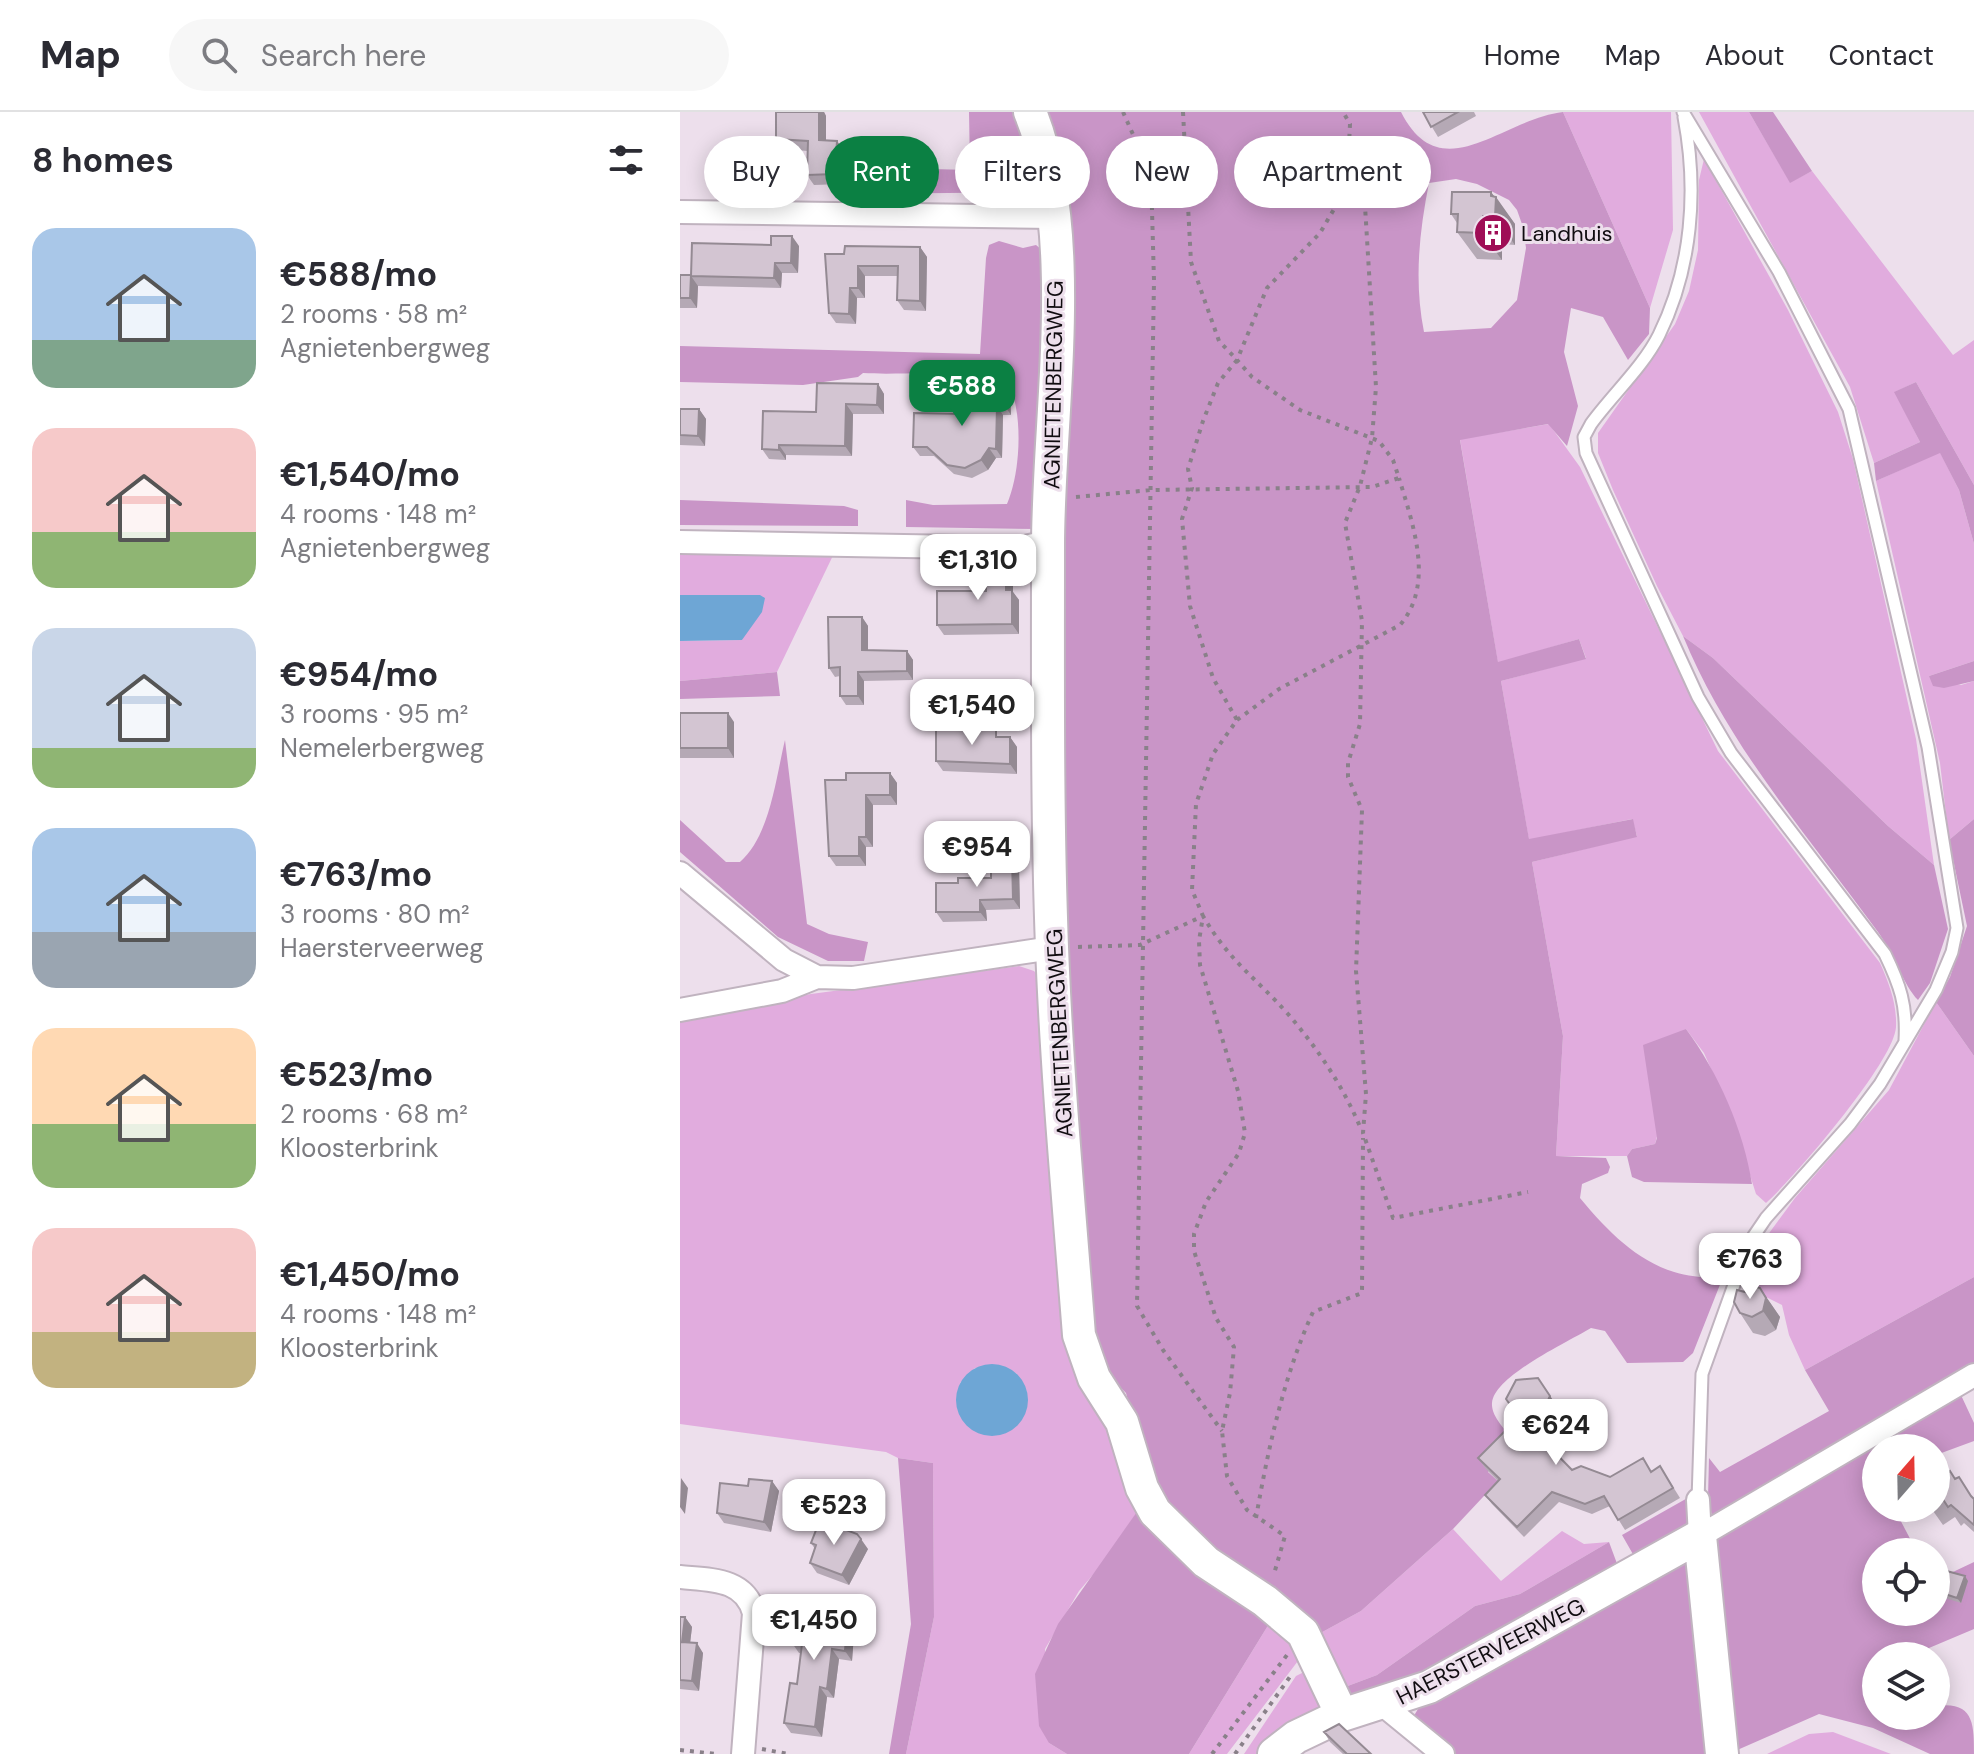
<!DOCTYPE html>
<html lang="en">
<head>
<meta charset="utf-8">
<style>
  body { margin:0; font-family:"DM Sans",sans-serif; background:#f7f7f7; color:#2b2b33; height:100vh; display:flex; flex-direction:column; font-size:30px; white-space:nowrap }
  * { box-sizing:border-box; margin:0 }
  p { font-size:26px; color:#7c7c81 }
  .icon { flex:none; width:44px; height:44px; fill:none; stroke:currentColor; stroke-width:2; stroke-linecap:round; stroke-linejoin:round }
  .map { position:relative; flex:1; overflow:hidden }
  .drawer { display:flex; flex-direction:column; background:#fff; width:680px }
  .drawer>* { flex:none }
  .hud { position:absolute; left:24px; top:24px; width:760px; height:72px; display:flex; gap:16px }
  .needle { width:52px; rotate:20deg }
  .buttons { position:absolute; left:1182px; top:1322px; display:grid; gap:16px }
  .buttons a { display:grid; place-items:center; width:88px; height:88px; border-radius:50%; background:#fff; box-shadow:0 4px 20px #0003; font-size:40px }
  .price { position:absolute; translate:-50% -68px; padding:0 18px; border-radius:16px; background:#fff; color:#222; font-size:26px; line-height:52px; filter:drop-shadow(0 2px 4px #0008) }
  .price::after { content:''; position:absolute; left:50%; top:48px; width:24px; height:18px; margin-left:-12px; background:inherit; clip-path:polygon(0 0,100% 0,50% 100%) }
  .price.current { background:#0b8043; color:#fff }
  ul { padding:0; list-style:none }
  li { display:flex; align-items:center; gap:24px; height:200px; padding:0 32px }
  li span { display:grid; place-items:center; flex:none; width:224px; height:160px; border-radius:24px; color:#555 }
  li>.icon { margin-inline-start:auto }
  span .icon { width:96px; height:96px; fill:#fffc; stroke-width:1 }
  li b { font-size:34px }
  h2 { display:flex; justify-content:space-between; align-items:center; height:96px; padding:0 32px; font-size:34px }
  .pill { padding:0 28px; border-radius:36px; background:#fff; box-shadow:0 4px 20px #0003; font-size:28px; line-height:72px }
  .pill.current { background:#0b8043; color:#fff }
  header { display:flex; align-items:center; gap:48px; box-sizing:border-box; height:112px; padding:0 40px; background:#fff; border-bottom:2px solid #e1e1e2 }
  header strong { font-size:38px }
  nav { display:flex; gap:44px; margin-inline-start:auto; font-size:28px }
  .search { width:560px; height:72px; background:#f7f7f7; display:flex; align-items:center; gap:20px; box-sizing:border-box; padding:0 28px; border-radius:44px; color:#7c7c81; font-size:30px }
  main { display:flex; flex:1; min-height:0 }
  .map>svg:first-child { display:block }
  .green { fill:#e1acde; fill-rule:evenodd }
  .forest { fill:#c995c7; fill-rule:evenodd }
  .water { fill:#6ea6d5 }
  .lines { fill:none; stroke-linecap:round; stroke-linejoin:round }
  .lane-casing { stroke:#c0b3bf; stroke-width:15 }
  .street-casing { stroke:#c0b3bf; stroke-width:26 }
  .secondary-casing { stroke:#c0b3bf; stroke-width:36 }
  .path { stroke:#898089; stroke-width:4; stroke-dasharray:4 6; stroke-linecap:butt }
  .lane { stroke:#fff; stroke-width:11 }
  .street { stroke:#fff; stroke-width:22 }
  .secondary { stroke:#fff; stroke-width:32 }
  .wall { fill:#b5a9b5 }
  .shaded-wall { fill:#948a93 }
  .building { fill:#d3c5d2; stroke:#948a93; stroke-width:2 }
  .labels { text-anchor:middle; stroke-width:6; stroke-linejoin:round; paint-order:stroke }
  .poi-label { font-size:22px; fill:#100c10; stroke:#eddfec; text-anchor:start }
  .street-label { font-size:22px; fill:#100c10; stroke:#eddfec }
</style>
</head>
<body>
<header>
<strong>Map</strong>
<div class="search"><svg class="icon" aria-label="search" viewBox="0 0 24 24"><circle cx="10" cy="10" r="6"/><path d="M15 15l6 6"/></svg>Search here</div>
<nav><a>Home</a><a>Map</a><a>About</a><a>Contact</a></nav>
</header>
<main>
<section class="drawer">
<h2>8 homes<svg class="icon" aria-label="filters" viewBox="0 0 24 24"><path d="M4 7h16M4 17h16"/><circle cx="9" cy="7" r="2"/><circle cx="15" cy="17" r="2"/></svg></h2>
<ul>
<li><span style="background:linear-gradient(#a9c7e8 70%,#7fa58c 0)"><svg class="icon" aria-label="home" viewBox="0 0 24 24"><path d="M3 11l9-7 9 7M6 9v11h12V9"/></svg></span><div><b>€588/mo</b><p>2 rooms · 58 m²</p><p>Agnietenbergweg</p></div></li>
<li><span style="background:linear-gradient(#f6c9c9 65%,#8fb573 0)"><svg class="icon" aria-label="home" viewBox="0 0 24 24"><path d="M3 11l9-7 9 7M6 9v11h12V9"/></svg></span><div><b>€1,540/mo</b><p>4 rooms · 148 m²</p><p>Agnietenbergweg</p></div></li>
<li><span style="background:linear-gradient(#c9d6e8 75%,#8fb573 0)"><svg class="icon" aria-label="home" viewBox="0 0 24 24"><path d="M3 11l9-7 9 7M6 9v11h12V9"/></svg></span><div><b>€954/mo</b><p>3 rooms · 95 m²</p><p>Nemelerbergweg</p></div></li>
<li><span style="background:linear-gradient(#a9c7e8 65%,#9aa5b1 0)"><svg class="icon" aria-label="home" viewBox="0 0 24 24"><path d="M3 11l9-7 9 7M6 9v11h12V9"/></svg></span><div><b>€763/mo</b><p>3 rooms · 80 m²</p><p>Haersterveerweg</p></div></li>
<li><span style="background:linear-gradient(#ffd9b3 60%,#8fb573 0)"><svg class="icon" aria-label="home" viewBox="0 0 24 24"><path d="M3 11l9-7 9 7M6 9v11h12V9"/></svg></span><div><b>€523/mo</b><p>2 rooms · 68 m²</p><p>Kloosterbrink</p></div></li>
<li><span style="background:linear-gradient(#f6c9c9 65%,#c2b280 0)"><svg class="icon" aria-label="home" viewBox="0 0 24 24"><path d="M3 11l9-7 9 7M6 9v11h12V9"/></svg></span><div><b>€1,450/mo</b><p>4 rooms · 148 m²</p><p>Kloosterbrink</p></div></li>
</ul>
</section>
<div class="map">
<svg width="1294" height="1642" viewBox="0 0 1294 1642">
  <rect width="100%" height="100%" fill="#eddfec"/>
  <path class="green" d="M883,0h108l2,118 -23,78z
    M1019,0h50l41,70 22,-11 141,184 21,-15v145l-58,-103 -21,10 25,50 -46,21 -24,-76z
    M1024,47l84,151 50,102 15,47 63,280 18,126 -46,-39 -175,-168 -30,-22 -26,-50 -44,-96 -15,-37v-20l77,-109 14,-33 9,-41 1,-70z
    M869,312l31,43 138,284 162,212c9,20 17,41 16,64 -2,35 -102,151 -130,176l-10,-9 -26,-82 -26,-59 -18,-24 -31,115 -23,5 -5,7h-71l7,-120 -31,-174 105,-26 -5,-17 -103,21 -28,-159 85,-23 -7,-19 -81,24 -38,-224z
    M1260,340l19,38 15,54v117l-45,15 32,9 13,-4v138l-25,21 -9,-77 -64,-282z
    M0,429l159,2 -62,129 -97,9v-40l62,-1 17,-45h-79z
    M339,854l15,5 7,8 68,438 32,89 -38,57 -24,28 -34,58 4,94 18,11h-161l28,-137 -1,-154 -35,-5 -12,-6 -206,-28v-406l131,-24zM295,1256l41,5 11,19 -67,-9z
    M1256,890l38,54v221l-169,93 -16,-35 -7,-30 -28,-14 -7,-10 20,-45 28,-38 94,-108z
    M773,1417l48,52 61,-50 22,13 25,-2 -89,52 -45,12 -98,69 -40,15 -22,-54 46,-25z
    M592,1507l29,38 -74,97h-38z
    M624,1560l17,33 -4,8 -53,41h-20l52,-78z
    M1153,1620l58,22h-124l42,-20z"/>
  <path class="forest" d="M289,0h52l17,80 -185,2v-27l117,3z
    M362,0h359c40,79 101,7 162,0l87,196 -1,26 -21,26 -25,-43 -32,-9 -7,44 14,54 -11,40 -19,-22 -88,16 38,222 81,-23 7,20 -85,22 28,158 104,-20 4,18 -105,25 31,174 -7,120 50,2 4,9 -2,6 -26,11 -2,14c39,47 79,84 143,79l-30,76 -10,9 -56,1 -22,-32 -14,-3c-23,14 -97,48 -99,75 -1,14 14,27 22,38l-26,31 10,9 -45,48 -92,82 -46,25 -132,-107 -35,-53 -22,-83 -18,-18 -13,-25 -23,-222zM776,67l21,5 32,16 8,10 6,17 3,21 -9,52 -26,28 -67,4c-10,-50 -5,-99 5,-149z
    M1069,0h24l39,59 -22,12z
    M319,129l24,7 13,-3 6,5 -6,279 -130,-2v-27l27,5 74,-1c13,-30 16,-84 4,-115 -38,-23 -103,-13 -148,-16l-5,4 -55,8 -123,-3v-36l300,8 6,-96 3,-13z
    M1236,270l58,103v59l-15,-54 -19,-37 -64,28 -2,-18 46,-21 -26,-50z
    M0,388l164,6 14,4v16l-178,-1z
    M1003,524l30,22 175,168 46,39 14,64 -18,54 -12,17c-14,-14 -26,-49 -40,-68 -70,-97 -149,-184 -195,-296z
    M1294,549v20l-30,7 -11,-2 -4,-10z
    M97,560l3,24 -100,3v-18z
    M105,628l22,184 22,10 39,8 -4,19h-36l-50,-24 -98,-85v-32l46,42h14c30,-26 36,-85 45,-122z
    M1294,707v237l-38,-54 14,-25 17,-51 -18,-86z
    M1006,917c32,43 58,102 66,155l-108,-2 -12,-5 -5,-21 5,-7 23,-5 2,-6 -14,-93z
    M1294,1165v91l-262,148 -4,-18 1,-40 11,14 109,-61 -24,-41z
    M1280,1281l14,30v18l-38,14v-7h-60v60h18l23,44h-41v60h60v-32l38,-18v67l-64,27h-34v15l-4,2 4,6v37h60v-10c38,-5 38,18 38,48h-44l-57,-26 -54,-14 -84,37 -20,-214z
    M218,1346l35,5 1,154 -28,137h-17l22,-130z
    M1011,1384l2,31 -59,29 -12,-21z
    M461,1394l131,113 -83,135h-122l-18,-11 -10,-17 -4,-52 23,-50z
    M929,1430l10,27 -89,58 -176,76 -17,-13 40,-15 98,-69 45,-12z
    M1001,1447l16,11 15,184h-258l-39,-32v-8l9,-15z"/>
  <path class="water" d="M0,483h80l5,3 -3,14 -20,28 -62,1z
    M276 1288a36 36 0 1 1 72 0a36 36 0 1 1-72 0Z"/>
  <g class="lines">
    <defs>
      <path id="lane" d="M1003,0l96,160 70,137 79,338 29,181 -5,24 -16,38 -56,94 -30,40 -84,94 -17,25 -47,131 -4,126
        M1004,5c14,73 8,151 -25,218 -16,32 -47,60 -68,89l-7,13 2,16 112,244 33,56 154,201c15,31 22,51 20,86"/>
      <path id="street" d="M0,100l374,5
        M0,430l340,6 28,-6
        M0,761l104,87 33,17 36,1 199,-30
        M0,898l102,-19 35,-14
        M1018,1388l2,36 274,-161
        M0,1465c30,3 65,1 74,36l-11,141
        M703,1593l60,49"/>
      <path id="secondary" d="M350,0c50,122 18,303 18,434 0,134 -1,268 4,401 5,130 17,259 27,388l15,43 28,44 20,66 13,24 51,50 59,39 38,32 39,82
        M594,1642l22,-17 46,-22 87,-28 271,-151 22,218"/>
    </defs>
    <use href="#lane" class="lane-casing"/>
    <use href="#street" class="street-casing"/>
    <use href="#secondary" class="secondary-casing"/>
    <path class="path" d="M443,0l28,63 3,106 -17,1025 26,44 59,81
      M503,0l8,150 28,79 18,19 -19,23 -15,38 -15,48 4,19 -10,31 8,87 23,72 24,42 -24,34 -17,50 -4,86 11,26 -4,25 1,24 38,126 7,42 -6,20 -33,49 -12,32v17l22,67 18,29 -4,46 -8,38 5,45 20,34 38,26 -11,38
      M668,64l17,30 11,181 -4,51 -12,48 -15,37 17,98 -2,103 -12,39v14l14,33 -6,161 10,123 -3,39 30,85 135,-26
      M396,385l75,-7 221,-3 27,-9 -6,-18 -14,-19 -79,-31 -48,-33 -15,-17 30,-72 53,-55 27,-46 3,-63 -7,-12
      M557,608l42,-31 121,-64c35,-41 13,-100 -1,-147
      M398,835l62,-2 63,-29c27,46 51,60 85,98 30,35 55,72 73,115
      M576,1406c12,-69 28,-143 57,-206l49,-19 1,-155
      M82,1637l26,5
      M0,1638l36,4
      M532,1642l75,-99
      M555,1642l57,-80"/>
    <use href="#lane" class="lane"/>
    <use href="#street" class="street"/>
    <use href="#secondary" class="secondary"/>
  </g>
  <path class="wall" d="M96,0h48l2,4v24l11,1 7,10 -2,33 -28,1 -7,-10 1,-24 -25,-2 -7,-10z
    M743,0h51l2,4 -38,21z
    M811,80l24,32v21l-13,-1v16l-25,-1 -20,-27v-9l-6,-9z
    M119,134l-1,27h-16l-1,15 -83,-2 -1,22h-17v-33h11z
    M240,135l7,10 -1,54 -22,-1 -7,-10v-24h-32v22h-8l-1,26 -20,-1 -7,-10 15,-59z
    M198,272l6,10v20h-31l-1,42 -66,-1v5l-17,-1 -7,-10 54,-37z
    M323,275l7,9 1,19h-8l-1,43h-6l-8,12 -16,8 -18,-4 -20,-18h-14l-7,-9 51,-33z
    M0,297h19l7,10 -1,27 -25,-1z
    M333,460v20l6,8v34l-75,1 -7,-10z
    M182,505l6,9v24l39,1 6,9v20l-49,1v24h-18l-6,-9v-20l-5,1 -6,-9z
    M339,570l4,5v25h-21l-4,-5z
    M0,601l54,9v36h-54z
    M330,625l7,10v27l-74,-3 -7,-10z
    M210,661l7,10v22h-24v42h-7v19h-30l-7,-10 17,-76z
    M332,745l7,10 1,42 -34,1 1,11 -44,1 -7,-10 22,-29 33,-5z
    M1080,1176l20,29 -4,13 -11,6 -12,-3 -13,-20 5,-21z
    M858,1266l19,28 -15,33 30,31 38,7 42,-6 8,-5 20,32 -55,32 -15,-24 -18,8 -33,-12 -35,35 -32,-33 -7,-9 13,-14 -13,-13 -7,-10 41,-41z
    M1276,1367l18,20v33l-10,-9 -3,3 -6,-9 -12,8 -12,-17h5v-28z
    M92,1369l7,10 -8,41 -47,-9 -7,-10 31,-27z
    M131,1431l57,6 -19,36 -32,-12 -7,-10 5,-14z
    M1288,1469l-7,22 -22,-7 -3,-5z
    M0,1505h5l7,10 -2,16 13,10 -4,38 -19,-2z
    M137,1507l38,2 -3,40 -13,-2 -5,39 -7,-1 -5,40 -31,-4 -7,-10 13,-39 4,-31h-2l-7,-10z
    M644,1620l47,22h-28l-13,-12z"/>
  <path class="shaded-wall" d="M139,0h5l2,4v34l-7,-10z
    M157,29l7,10 -2,33 -7,-10z
    M811,80l5,7v-2l19,27v21l-20,-28z
    M803,104l19,28v16l-20,-27z
    M112,124l7,10 -1,27 -7,-10z
    M240,135l7,10 -1,54 -6,-10z
    M95,151l7,10 -1,15 -7,-10z
    M178,154l7,10v22l-7,-10z
    M11,164l7,10 -1,22 -7,-10z
    M170,176l7,10 -1,26 -7,-10z
    M198,272l6,10v20l-7,-9z
    M323,275l7,9 1,19 -6,-9z
    M166,292l7,10 -1,42 -7,-10z
    M317,294l6,9 -1,43 -6,-9z
    M19,297l7,10 -1,27 -7,-10z
    M99,333l7,10v5l-7,-10z
    M309,336l7,10 -8,12 -7,-10z
    M326,450l7,10v20l6,8v34l-7,-10 -6,-34z
    M182,505l6,9v32l-6,-8z
    M227,539l6,9v20l-6,-9z
    M178,560l6,9v24l-6,-9z
    M339,570l4,5v25l-4,-5z
    M48,601l6,9v36l-6,-10z
    M330,625l7,10v27l-7,-10z
    M210,661l7,10v22l-7,-10z
    M186,683l7,10v42l-7,-10z
    M179,725l7,10v19l-7,-10z
    M332,745l7,10 1,42 -7,-10z
    M300,788l6,10 1,11 -7,-9z
    M1080,1176l20,29 -4,13 -13,-19z
    M870,1284l7,10 -16,35 -7,-10z
    M1,1366l7,10 -3,26 -5,-7z
    M92,1369l7,10 -8,41 -7,-10z
    M181,1427l7,10 -19,36 -7,-10z
    M1285,1464l3,5 -7,22 -4,-5z
    M168,1499l7,10 -3,40 -7,-10z
    M5,1505l7,10 -3,25 -7,-10z
    M17,1531l6,10 -4,38 -7,-10z
    M152,1537l7,10 -5,39 -7,-9z
    M140,1575l7,10 -5,40 -7,-10z"/>
  <path class="building" d="M96,0h43v28l18,1 -2,33 -28,1 1,-34 -32,-2z
    M743,0h35l-27,15z
    M772,80h39v4l5,1 -1,20 -12,-1 -1,17 -25,-1 1,-18h-7z
    M91,124h21l-1,27h-16l-1,15 -83,-2 1,-33 79,2z
    M165,134l75,1v54l-23,-1 1,-34h-40v22h-8l-1,26 -20,-1 -4,-59h19z
    M0,163h11l-1,23h-10z
    M137,271l61,1 -1,21 -31,-1 -1,42 -66,-1v5l-17,-1 1,-38 53,1z
    M284,274l39,1 2,19h-8l-1,43 -7,-1 -8,12 -16,8 -18,-3 -20,-18h-14l1,-34 50,1z
    M0,297h19l-1,27 -18,-1z
    M306,449l20,1v28h6v34l-75,1v-34h49z
    M148,505h34v33l45,1v20l-49,1v24h-18v-29l-11,1z
    M339,570v25h-21v-24z
    M0,601h48v35h-48z
    M256,618h60v7h14v27l-74,-3z
    M166,661h44v22h-24v42h-7v19h-30l-4,-76h21z
    M311,745h21l1,42 -33,1v12h-44v-29h22v-5h33z
    M1068,1172l12,4 6,10 -3,13 -11,6 -12,-4 -6,-11 3,-12 8,2z
    M858,1266l12,18 -16,35 38,39 9,-4 29,11 33,-19 8,14 9,-6 13,22 -55,32 -14,-24 -19,8 -33,-12 -35,35 -32,-32 15,-16 -22,-21 41,-41 -13,-18 10,-19z
    M1270,1359l5,8 4,-2 12,19 3,3v26l-23,-20 -3,2 -6,-9 -6,4v-22z
    M69,1367l23,2 -8,41 -47,-9 3,-30 28,3z
    M140,1408l37,14 4,5 -19,36 -32,-12 6,-18 -5,-2z
    M1263,1458l22,6 -8,22 -21,-7z
    M139,1495l29,4 -3,40 -13,-2 -5,40 -7,-2 -5,40 -31,-4 6,-40 7,1 5,-40 -10,-1 4,-27 21,3z
    M0,1505h5l-3,25 15,1 -5,38 -12,-1z
    M659,1612l32,30h-24l-23,-22z"/>
  <defs>
    <symbol id="building-disc" viewBox="-11 -11 22 22"><circle r="9.5" fill="#9f0d56" stroke="#eddfec"/><path d="M-4-6H4V6H1V3H-1V6H-4ZM-2.5-4.3h1.7v1.8h-1.7ZM.8-4.3h1.7v1.8H.8ZM-2.5-1h1.7V.8h-1.7ZM.8-1h1.7V.8H.8Z" fill="#fff"/></symbol>
  </defs>
  <g fill-rule="evenodd">
    <use href="#building-disc" x="791" y="99" width="44" height="44"/>
  </g>
  <g class="labels">
    <g class="poi-label">
      <text x="841" y="129">Landhuis</text>
    </g>
    <g class="street-label">
      <text transform="translate(373 273) rotate(-89)" y="8">AGNIETENBERGWEG</text>
      <text transform="translate(379 921) rotate(-93)" y="8">AGNIETENBERGWEG</text>
      <text transform="translate(810 1539) rotate(-27)" y="8">HAERSTERVEERWEG</text>
    </g>
  </g>
</svg>
<div class="buttons">
<a><svg class="needle" viewBox="-14 -14 28 28"><path d="M0-13l5 13h-10z" fill="#e53935"/><path d="M0 13l5-13h-10z" fill="#7c7c81"/></svg></a>
<a><svg class="icon" aria-label="locate" viewBox="0 0 24 24"><circle cx="12" cy="12" r="6"/><path d="M12 2v4M12 18v4M2 12h4M18 12h4"/></svg></a>
<a><svg class="icon" aria-label="layers" viewBox="0 0 24 24"><path d="M12 4l9 5-9 5-9-5zM3 14l9 5 9-5"/></svg></a>
</div>
<b class="price current" style="left:282px;top:316px">€588</b>
<b class="price" style="left:298px;top:490px">€1,310</b>
<b class="price" style="left:292px;top:635px">€1,540</b>
<b class="price" style="left:297px;top:777px">€954</b>
<b class="price" style="left:1070px;top:1189px">€763</b>
<b class="price" style="left:876px;top:1355px">€624</b>
<b class="price" style="left:154px;top:1435px">€523</b>
<b class="price" style="left:134px;top:1550px">€1,450</b>
<div class="hud">
<a class="pill">Buy</a>
<a class="pill current">Rent</a>
<a class="pill">Filters</a>
<a class="pill">New</a>
<a class="pill">Apartment</a>
</div>
</div>
</main>
</body>
</html>
